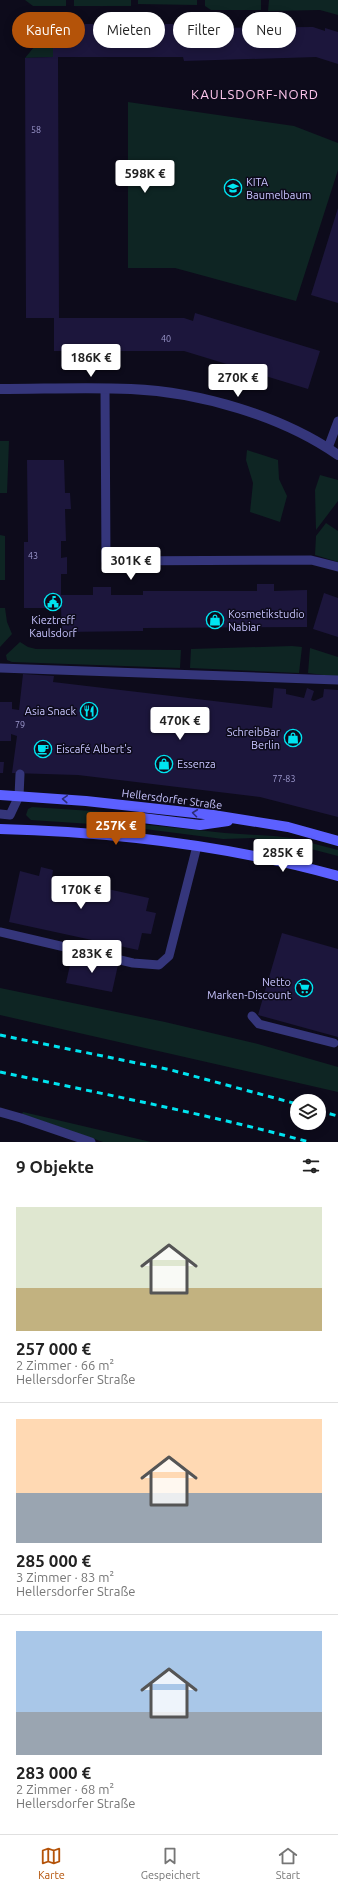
<!DOCTYPE html>
<html lang="de">
<head>
<meta charset="utf-8">
<style>
  body { margin:0; font-family:Ubuntu,sans-serif; background:#f2f2f2; color:#222; height:100vh; display:flex; flex-direction:column; font-size:15px; white-space:nowrap }
  * { box-sizing:border-box; margin:0 }
  p { font-size:13px; color:#767676 }
  .icon { flex:none; width:22px; height:22px; fill:none; stroke:currentColor; stroke-width:2; stroke-linecap:round; stroke-linejoin:round }
  .map { position:relative; height:1142px; overflow:hidden }
  .panel { display:flex; flex-direction:column; background:#fff; flex:1 }
  .panel>* { flex:none }
  .hud { position:absolute; left:12px; top:12px; width:314px; height:36px; display:flex; gap:8px }
  .controls { position:absolute; left:290px; top:1094px; display:grid; gap:8px }
  .controls a { display:grid; place-items:center; width:36px; height:36px; border-radius:50%; background:#fff; box-shadow:0 2px 10px #0003; font-size:20px }
  .price { position:absolute; translate:-50% -34px; padding:0 9px; border-radius:4px; background:#fff; color:#222; font-size:13px; line-height:26px; filter:drop-shadow(0 1px 2px #0008) }
  .price::after { content:''; position:absolute; left:50%; top:24px; width:12px; height:9px; margin-left:-6px; background:inherit; clip-path:polygon(0 0,100% 0,50% 100%) }
  .price.active { background:#b45309; color:#fff }
  ul { padding:0; list-style:none }
  li { display:grid; align-content:center; gap:8px; height:212px; padding:0 16px }
  li+li { border-top:1px solid #e0e0e0 }
  li span { display:grid; place-items:center; height:124px; border-radius:0px; color:#555 }
  li>.icon { margin-inline-start:auto }
  span .icon { width:72px; height:72px; fill:#fffc; stroke-width:1 }
  li b { font-size:17px }
  h2 { display:flex; justify-content:space-between; align-items:center; height:48px; padding:0 16px; font-size:17px }
  .tag { padding:0 14px; border-radius:18px; background:#fff; box-shadow:0 2px 10px #0003; font-size:14px; line-height:36px }
  .tag.active { background:#b45309; color:#fff }
  .menu { display:flex; justify-content:space-around; align-items:center; height:56px; border-top:1px solid #e0e0e0; background:#fff; font-size:11px; color:#767676 }
  .menu a { display:grid; justify-items:center; gap:2px }
  .menu .active { color:#b45309 }
  .map>svg:first-child { display:block }
  .green { fill:#0e2523 }
  .building { fill:#1c163c }
  .lines { fill:none; stroke-linecap:round; stroke-linejoin:round }
  .lane { stroke:#35367b; stroke-width:9 }
  .street { stroke:#35367b; stroke-width:10 }
  .secondary { stroke:#5c60ff; stroke-width:10 }
  .rail { stroke:#00e4f0; stroke-width:3; stroke-dasharray:6 5; stroke-linecap:butt }
  .oneway { stroke:#2d2d76 }
  .labels { text-anchor:middle; stroke-width:3; stroke-linejoin:round; paint-order:stroke }
  .number-label { font-size:9px; fill:#9d99ce }
  .poi-label { font-size:11px; fill:#c8c5ff; stroke:#0d0b1b; text-anchor:start }
  .street-label { font-size:11px; fill:#c8c5ff; stroke:#0d0b1b }
  .quarter-label { font-size:13px; letter-spacing:1px; fill:#ffc7ee; stroke:#0d0b1b }
</style>
</head>
<body>
<div class="map">
<svg width="338" height="1142" viewBox="0 0 338 1142">
  <rect width="100%" height="100%" fill="#0d0b1b"/>
  <path class="green" d="M25,0h41v6h-33z
    M74,0h57v6h-57z
    M138,0h59v5l-59,-1z
    M205,0h56v10h-50l-6,-4z
    M269,0h69v15l-18,-5 -52,1z
    M53,24v33l-28,1z
    M128,102l166,24 44,17v27l-42,131 -121,-33h-47z
    M0,441h9l-2,52h-7z
    M247,450l31,10 1,19 8,17 -7,26 -30,-10 3,-29 -7,-23z
    M320,475l18,5v21l-22,29 -1,-40z
    M326,523l12,8v31l-23,-7 1,-19z
    M0,535l5,1v44h-5z
    M0,608h5l2,14 5,12 -12,13z
    M20,642l8,5 8,2 145,1 -1,18 -168,-6 -5,-2 -1,-5z
    M292,646l10,1 -3,26 -109,-5 1,-19z
    M310,648l28,9v20l-30,-4z
    M32,807l75,5 7,6 -1,3 -7,4 -75,-5 -5,-5 2,-6z
    M139,824l86,9 49,3 18,2 46,12v6l-50,-13 -35,-5 -30,1 -86,-11v-2z
    M0,988l165,34 93,22 80,23v25l-338,-77z
    M23,1112l128,30h-48l-81,-28z"/>
  <path class="building" d="M53,24h130v4l130,-1 12,4v-3l13,4v32l-22,-7 -132,4 -1,-4h-125l1,261h125l9,3 2,-8 125,38 -12,38 -124,-38h-130v-33h-28l-1,-260 28,-1z
    M338,208v95l-27,-8z
    M27,460h37l1,33h5l1,16h-6l1,32h-5v17l6,-1v17h-6v21h32v-8h18v8h32v-4h114v-7h17v7l33,-1v37l-164,1v3l-81,1 -1,-24h-37v-66h4z
    M324,593l14,5v39l-25,-8z
    M23,674l31,2 -1,6 219,26 2,-20 12,1v5l18,4 3,-10 7,3 -3,9 3,1 9,-4 1,-8 14,1v127l-78,-20 -182,-22 -66,-2 5,-37 -6,-2v7h-11v-39h12v7l7,1z
    M0,762h4l-1,11h-3z
    M41,867l12,3 -1,7 97,21 -3,13 10,2 -5,21 -9,-1 -4,17 -129,-28 11,-51 19,5z
    M282,933l56,16v88l-80,-22z
    M72,956l46,9 -6,27 -46,-9z"/>
  <g class="lines">
    <path class="lane" d="M105,389l1,172 205,-1 27,7
      M328,448l10,-27
      M0,668l338,12
      M0,814l10,1 9,-19 1,-22
      M0,932l133,31 26,2 10,-9 28,-110
      M252,1016l7,8 75,19
      M0,1112l21,6 70,24"/>
    <path class="street" d="M0,389c44,0 88,-2 131,0 69,3 151,27 207,66"/>
    <path class="secondary" d="M0,795l86,6 127,14 75,12 50,14
      M0,829c115,3 227,16 338,47
      M121,835l2,-12 11,-6 66,8 28,-4"/>
    <path class="rail" d="M0,1035l171,35 126,34
      M0,1072c103,22 207,42 309,70
      M319,1111l19,5"/>
  </g>
  <defs><path id="oneway-chevron" d="M-2-3.5L2.5 0L-2 3.5" fill="none" stroke-width="1.6" stroke-linecap="round" stroke-linejoin="round"/></defs>
  <g class="oneway">
    <use href="#oneway-chevron" transform="translate(65 799) rotate(-176)"/>
    <use href="#oneway-chevron" transform="translate(195 813) rotate(-173)"/>
  </g>
  <defs>
    <symbol id="school-ring" viewBox="-11 -11 22 22"><circle r="9.5" fill="#0d0b1b" stroke="#00e4f0" stroke-width="1.5"/><path d="M0-5L7-2L0 1L-7-2ZM-4 1L0 2.5L4 1V4Q0 6-4 4Z" fill="#00e4f0"/></symbol>
    <symbol id="civic-ring" viewBox="-11 -11 22 22"><circle r="9.5" fill="#0d0b1b" stroke="#00e4f0" stroke-width="1.5"/><path d="M-.6-6.5H3V-4.5H.6V-3L4-1V1h2V6H-6V1h2V-1L-.6-3ZM-1.2 2.5V6h2.4V2.5Z" fill="#00e4f0"/></symbol>
    <symbol id="shop-ring" viewBox="-11 -11 22 22"><circle r="9.5" fill="#0d0b1b" stroke="#00e4f0" stroke-width="1.5"/><path d="M-5-2.5h2.3a2.7 3.5 0 0 1 5.4 0H5L5.5 6h-11ZM-1.5-2.5h3a1.5 2.3 0 0 0-3 0Z" fill="#00e4f0"/></symbol>
    <symbol id="restaurant-ring" viewBox="-11 -11 22 22"><circle r="9.5" fill="#0d0b1b" stroke="#00e4f0" stroke-width="1.5"/><path d="M-5-6h1v4h1v-4h1v4h1v-4h1v5L-1.5 .5V6h-2V.5L-5-1ZM5-6V6H3V1.5H1.5Q1.5-4 5-6Z" fill="#00e4f0"/></symbol>
    <symbol id="cafe-ring" viewBox="-11 -11 22 22"><circle r="9.5" fill="#0d0b1b" stroke="#00e4f0" stroke-width="1.5"/><path d="M-5.5-4.5H6V0H3Q3 3.5 0 3.5H-2.5Q-5.5 3.5-5.5 0ZM3-3.2v2h1.7v-2ZM-6 4.5H4V6H-6Z" fill="#00e4f0"/></symbol>
    <symbol id="supermarket-ring" viewBox="-11 -11 22 22"><circle r="9.5" fill="#0d0b1b" stroke="#00e4f0" stroke-width="1.5"/><path d="M-6-5.5h2.5l.6 2H6L4.5 2H-2.5L-4.4-4H-6ZM-1.5 3.2a1.3 1.3 0 1 0 .1 0ZM3 3.2a1.3 1.3 0 1 0 .1 0Z" fill="#00e4f0"/></symbol>
  </defs>
  <g fill-rule="evenodd">
    <use href="#school-ring" x="223" y="178" width="20" height="20"/>
    <use href="#civic-ring" x="43" y="592" width="20" height="20"/>
    <use href="#shop-ring" x="205" y="610" width="20" height="20"/>
    <use href="#restaurant-ring" x="79" y="701" width="20" height="20"/>
    <use href="#shop-ring" x="283" y="728" width="20" height="20"/>
    <use href="#cafe-ring" x="33" y="739" width="20" height="20"/>
    <use href="#shop-ring" x="154" y="754" width="20" height="20"/>
    <use href="#supermarket-ring" x="294" y="978" width="20" height="20"/>
  </g>
  <g class="labels">
    <g class="number-label">
      <text x="36" y="133">58</text>
      <text x="166" y="342">40</text>
      <text x="33" y="559">43</text>
      <text x="20" y="728">79</text>
      <text x="284" y="782">77-83</text>
    </g>
    <g class="poi-label">
      <text x="246" y="186">KITA<tspan x="246" dy="13">Baumelbaum</tspan></text>
      <text x="228" y="618">Kosmetikstudio<tspan x="228" dy="13">Nabiar</tspan></text>
      <text x="53" y="624" text-anchor="middle">Kieztreff<tspan x="53" dy="13">Kaulsdorf</tspan></text>
      <text x="76" y="715" text-anchor="end">Asia Snack</text>
      <text x="280" y="736" text-anchor="end">SchreibBar<tspan x="280" dy="13">Berlin</tspan></text>
      <text x="56" y="753">Eiscafé Albert's</text>
      <text x="177" y="768">Essenza</text>
      <text x="291" y="986" text-anchor="end">Netto<tspan x="291" dy="13">Marken-Discount</tspan></text>
    </g>
    <g class="street-label">
      <text transform="translate(172 799) rotate(7)" y="4">Hellersdorfer Straße</text>
    </g>
    <g class="quarter-label">
      <text x="255" y="99">KAULSDORF-NORD</text>
    </g>
  </g>
</svg>
<div class="controls">
<a><svg class="icon" aria-label="layers" viewBox="0 0 24 24"><path d="M12 4l9 5-9 5-9-5zM3 14l9 5 9-5"/></svg></a>
</div>
<b class="price" style="left:145px;top:194px">598K €</b>
<b class="price" style="left:91px;top:378px">186K €</b>
<b class="price" style="left:238px;top:398px">270K €</b>
<b class="price" style="left:131px;top:581px">301K €</b>
<b class="price" style="left:180px;top:741px">470K €</b>
<b class="price active" style="left:116px;top:846px">257K €</b>
<b class="price" style="left:283px;top:873px">285K €</b>
<b class="price" style="left:81px;top:910px">170K €</b>
<b class="price" style="left:92px;top:974px">283K €</b>
<div class="hud">
<a class="tag active">Kaufen</a>
<a class="tag">Mieten</a>
<a class="tag">Filter</a>
<a class="tag">Neu</a>
</div>
</div>
<section class="panel">
<h2>9 Objekte<svg class="icon" aria-label="filters" viewBox="0 0 24 24"><path d="M4 7h16M4 17h16"/><circle cx="9" cy="7" r="2"/><circle cx="15" cy="17" r="2"/></svg></h2>
<ul>
<li><span style="background:linear-gradient(#dfe7d0 65%,#c2b280 0)"><svg class="icon" aria-label="home" viewBox="0 0 24 24"><path d="M3 11l9-7 9 7M6 9v11h12V9"/></svg></span><div><b>257 000 €</b><p>2 Zimmer · 66 m²</p><p>Hellersdorfer Straße</p></div></li>
<li><span style="background:linear-gradient(#ffd9b3 60%,#9aa5b1 0)"><svg class="icon" aria-label="home" viewBox="0 0 24 24"><path d="M3 11l9-7 9 7M6 9v11h12V9"/></svg></span><div><b>285 000 €</b><p>3 Zimmer · 83 m²</p><p>Hellersdorfer Straße</p></div></li>
<li><span style="background:linear-gradient(#a9c7e8 65%,#9aa5b1 0)"><svg class="icon" aria-label="home" viewBox="0 0 24 24"><path d="M3 11l9-7 9 7M6 9v11h12V9"/></svg></span><div><b>283 000 €</b><p>2 Zimmer · 68 m²</p><p>Hellersdorfer Straße</p></div></li>
</ul>
</section>
<nav class="menu">
<a class="active"><svg class="icon" aria-label="map" viewBox="0 0 24 24"><path d="M3 6l6-2 6 2 6-2v14l-6 2-6-2-6 2zM9 4v14M15 6v14"/></svg>Karte</a>
<a><svg class="icon" aria-label="saved" viewBox="0 0 24 24"><path d="M7 4h10v16l-5-4-5 4z"/></svg>Gespeichert</a>
<a><svg class="icon" aria-label="home" viewBox="0 0 24 24"><path d="M3 11l9-7 9 7M6 9v11h12V9"/></svg>Start</a>
</nav>
</body>
</html>
